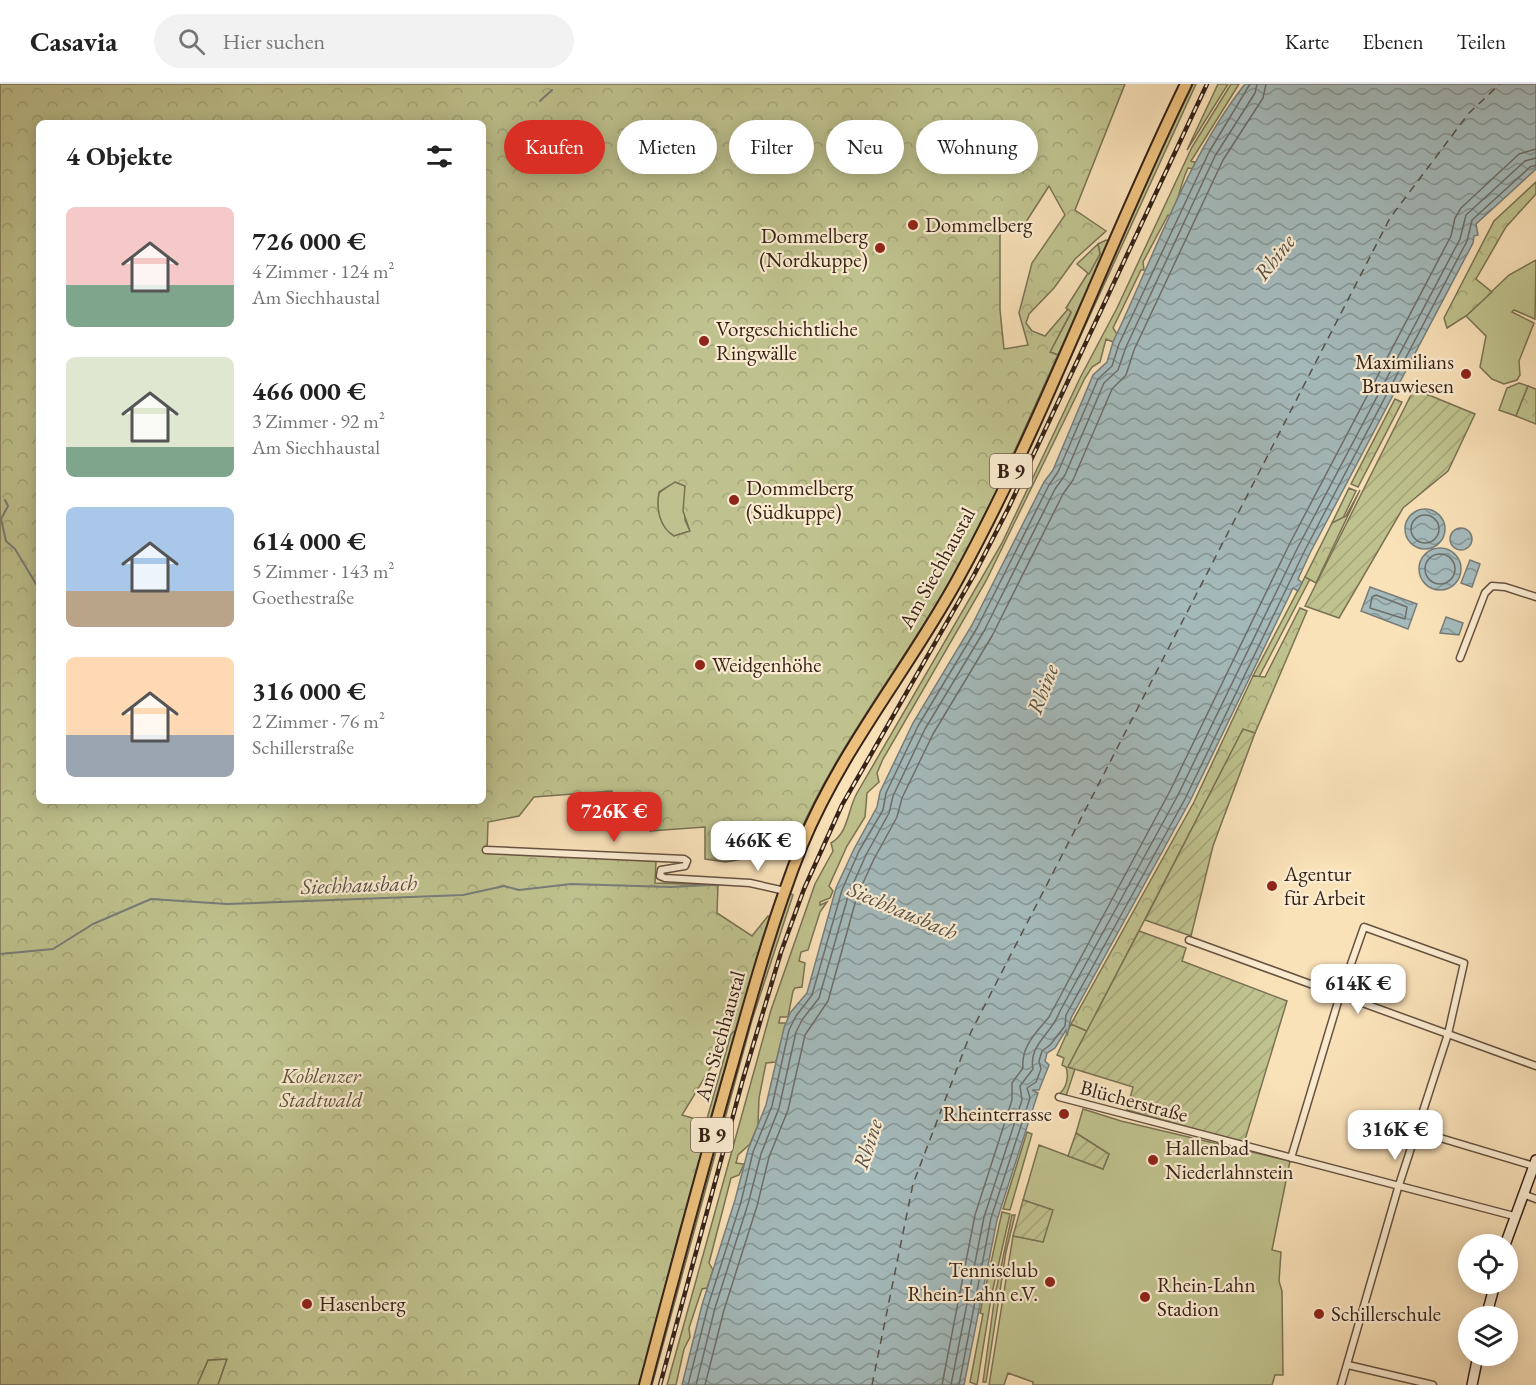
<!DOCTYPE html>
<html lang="de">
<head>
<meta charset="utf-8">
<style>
  body { margin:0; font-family:"EB Garamond",serif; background:#f2f2f2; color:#222; height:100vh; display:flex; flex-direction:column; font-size:22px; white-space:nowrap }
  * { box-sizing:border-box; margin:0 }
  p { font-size:20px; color:#767676 }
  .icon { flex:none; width:33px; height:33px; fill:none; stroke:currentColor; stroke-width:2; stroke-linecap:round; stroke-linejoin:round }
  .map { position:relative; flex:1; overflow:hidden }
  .details { position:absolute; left:36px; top:36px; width:450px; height:684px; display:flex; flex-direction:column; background:#fff; border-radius:9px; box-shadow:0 3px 15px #0003 }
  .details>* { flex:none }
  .banner { position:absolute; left:504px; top:36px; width:570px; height:54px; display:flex; gap:12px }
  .buttons { position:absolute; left:1458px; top:1150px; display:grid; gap:12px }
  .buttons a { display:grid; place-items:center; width:60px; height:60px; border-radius:50%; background:#fff; box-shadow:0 3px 15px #0003; font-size:30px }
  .price { position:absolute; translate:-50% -51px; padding:0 14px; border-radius:12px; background:#fff; color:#222; font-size:20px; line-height:39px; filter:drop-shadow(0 2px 3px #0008) }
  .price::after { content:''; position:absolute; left:50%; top:36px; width:18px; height:14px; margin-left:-9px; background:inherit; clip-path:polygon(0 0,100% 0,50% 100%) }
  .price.on { background:#d93025; color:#fff }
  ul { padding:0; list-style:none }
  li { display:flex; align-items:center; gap:18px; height:150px; padding:0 30px }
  li span { display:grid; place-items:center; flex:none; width:168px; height:120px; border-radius:9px; color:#555 }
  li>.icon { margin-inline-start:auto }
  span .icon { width:72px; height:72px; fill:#fffc; stroke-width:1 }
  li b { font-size:26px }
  h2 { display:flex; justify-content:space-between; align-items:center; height:72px; padding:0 30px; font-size:26px }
  .tag { padding:0 21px; border-radius:27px; background:#fff; box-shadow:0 3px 15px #0003; font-size:21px; line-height:54px }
  .tag.on { background:#d93025; color:#fff }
  header { display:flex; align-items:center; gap:36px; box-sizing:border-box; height:84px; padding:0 30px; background:#fff; border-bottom:2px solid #e0e0e0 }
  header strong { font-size:28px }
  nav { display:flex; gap:33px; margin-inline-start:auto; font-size:21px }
  .search { width:420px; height:54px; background:#f2f2f2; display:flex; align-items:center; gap:15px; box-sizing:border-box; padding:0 21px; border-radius:33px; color:#767676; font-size:22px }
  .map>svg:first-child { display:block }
  .green { fill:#bfc28e; stroke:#7a7253; stroke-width:1.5 }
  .forest { fill:url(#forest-crowns); stroke:#7a7253; stroke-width:1.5; fill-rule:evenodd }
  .garden { fill:url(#garden-furrows); stroke:#7a7253; stroke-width:1.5 }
  .water { fill:url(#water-waves); stroke:#787d7a; stroke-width:1.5 }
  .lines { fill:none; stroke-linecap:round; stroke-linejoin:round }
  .shore { stroke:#6d6e6a; stroke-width:1.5 }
  .stream { stroke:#787d7a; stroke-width:2 }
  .ferry { stroke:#575049; stroke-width:1.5; stroke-dasharray:8 6; stroke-linecap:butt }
  .street-casing { stroke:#675240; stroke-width:9 }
  .secondary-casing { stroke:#362218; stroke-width:12 }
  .primary-casing { stroke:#362218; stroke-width:14 }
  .street { stroke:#fbecd1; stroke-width:6 }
  .secondary { stroke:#fbecd1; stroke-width:9 }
  .primary { stroke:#ecc07c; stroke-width:10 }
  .rail-casing { stroke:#362218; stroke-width:4.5 }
  .rail { stroke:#fbecd1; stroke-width:2; stroke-dasharray:7; stroke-linecap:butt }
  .poi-dot { fill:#8f2418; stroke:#fbecd1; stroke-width:2 }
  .labels { text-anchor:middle; stroke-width:4.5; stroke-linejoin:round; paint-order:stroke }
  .shield { fill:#fbecd1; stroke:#715f50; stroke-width:1.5 }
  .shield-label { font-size:20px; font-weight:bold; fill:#362218 }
  .poi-label { font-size:21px; fill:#362218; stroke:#fbecd1; text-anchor:start }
  .street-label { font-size:21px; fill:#362218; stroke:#fbecd1 }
  .park-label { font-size:21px; font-style:italic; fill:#5f523b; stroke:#fbecd1 }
  .water-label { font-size:22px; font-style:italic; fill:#575049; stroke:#fbecd1 }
</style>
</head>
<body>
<header>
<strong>Casavia</strong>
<div class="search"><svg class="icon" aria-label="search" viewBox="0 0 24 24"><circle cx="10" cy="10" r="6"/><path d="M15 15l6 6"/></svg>Hier suchen</div>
<nav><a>Karte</a><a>Ebenen</a><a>Teilen</a></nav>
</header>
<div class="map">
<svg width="1536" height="1301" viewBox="0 0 1536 1301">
  <defs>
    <pattern id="forest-crowns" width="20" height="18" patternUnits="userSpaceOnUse" patternTransform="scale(1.5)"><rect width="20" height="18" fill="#bfc28e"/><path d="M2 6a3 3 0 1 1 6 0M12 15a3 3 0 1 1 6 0" fill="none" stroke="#a5a67a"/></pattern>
    <pattern id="garden-furrows" width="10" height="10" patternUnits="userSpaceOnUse" patternTransform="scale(1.5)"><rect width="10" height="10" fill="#bfc28e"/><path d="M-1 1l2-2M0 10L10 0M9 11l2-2" fill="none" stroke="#a5a67a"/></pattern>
    <pattern id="water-waves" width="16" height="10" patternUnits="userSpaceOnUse" patternTransform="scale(1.5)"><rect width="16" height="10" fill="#a4babb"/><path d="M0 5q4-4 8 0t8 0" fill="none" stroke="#869797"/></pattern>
  </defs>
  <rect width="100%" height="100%" fill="#f9e1b8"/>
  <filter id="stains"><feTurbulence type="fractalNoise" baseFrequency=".00333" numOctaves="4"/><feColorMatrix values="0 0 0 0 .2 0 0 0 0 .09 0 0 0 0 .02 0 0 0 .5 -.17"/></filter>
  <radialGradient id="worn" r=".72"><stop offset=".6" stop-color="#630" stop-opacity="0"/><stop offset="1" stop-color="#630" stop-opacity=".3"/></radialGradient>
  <path class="green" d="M1193,0h3l-155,338 98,-225z
    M1218,0h10l-41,66z
    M1231,0h8l-48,77 6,2 -3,6 -6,-1c-8,17 -9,31 -16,48l-4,-1 -25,47 1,8h-3l-28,58 4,6 -4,8 -7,-3 -6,23 -8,5 -7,11 -99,203 -103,178 -6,14 2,9 -12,11 -2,24 -18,29 -18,40 4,5 -3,7 -10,4v3l7,-3 -7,10 -12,38 -7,2 -2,9 6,2 -3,24 -7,1 -2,3 -5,26h-8l-1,6h7l-10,39 -10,1 -7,35 -1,27 -8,19 -12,11 -2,8 8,1 -5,11 -8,3 -22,85 4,7 -6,18 -5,1 -13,39 1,9 -6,12 -8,36h-9l104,-375 44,-126 18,-33 -2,-8c18,-11 16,-32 26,-50l145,-250 78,-165 37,-70 75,-161z
    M1106,156l3,1 -51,114 -8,-3 21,-39 -5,-5 34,-54 -2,-10z
    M1536,176l-1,59 -21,-9 -2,2 22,11 -15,38 1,14 -3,5 -13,4 -12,-5 -12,-12 6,-31 -20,-20 43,-41z
    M1519,299l9,3 -12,30 -17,-6 8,-22z
    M675,397l10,5v34l5,11 -16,5c-15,-8 -18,-28 -15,-43z
    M1349,404l7,3 -13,27 -11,5z
    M1305,493l5,2 -51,98 -6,-1z
    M789,809l4,2 -41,125 -100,365h-3l110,-401z
    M1071,940l16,7 -19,36 7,2 -9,27 -7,-2c8,-6 10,-18 7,-27l-4,-2 2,-7 -7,-3z
    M738,944l-29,107 -6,-2 28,-99z
    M1083,1025l38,12 169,40 -18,89 9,2 -2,29 3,10 1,84h-8l-3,10h-239v-3l-25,-9 -4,12h-15l24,-149 30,6 9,-32 -29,-10 16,-55 64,24 6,-15 -33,-21z
    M1027,1048l5,2 -22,76 -7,-1z
    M1002,1128l8,2 -18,79 -15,92 -7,-3 13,-68 -3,-1z
    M1012,1131h3l-9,37 -20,130h-3l12,-87z
    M227,1275l-9,26h-21l11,-25z"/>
  <path class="forest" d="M0,0h1125l-50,126 31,21 -31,28 -21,29 -25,26 -3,9 6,8 13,5 23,-27 3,3 -21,40 8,3c-38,82 -72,167 -119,245 -47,78 -103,150 -140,234l-4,4 -19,-9 -12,26 -38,7 -21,-3v-32l-55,4 -1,-18h-35l-2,-22 -78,6 -15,19 -31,6 -1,31 169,8 -1,22 63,2 -1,28 35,23 16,-20 2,1 -32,111 -7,6 -49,81 24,7 -3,11 6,2 -30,98 -39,152h-422l9,-26 -19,1 -11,25h-197zM39,39h444v678h-444zM1049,102l16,29 -33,48 -13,50 9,32 -24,4 -4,-39v-77l24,-8zM675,398l10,4 -2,25 7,20 -16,5c-15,-9 -18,-28 -15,-44z
    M1536,98v12l-30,33 -30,52 16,13 -26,24 -19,12 -3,-10 50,-97z
    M1098,160l2,10 -11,20 -12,-10z
    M1528,302l8,3v35l-20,-8z
    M1395,315l7,3 -44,85 -7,-3z
    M1360,406l-44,93 -11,-6 27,-54 14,-7z
    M1300,524l7,3 -52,122 -12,-3 -156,301 -16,-7 123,-222 59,-126 12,1z"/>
  <path class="garden" d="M1414,305l61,25 -27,57 -45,37 -64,110 -34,-12z
    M1243,645l12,4 -42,113 -22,90 -46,-16z
    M1139,847l47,17 -4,13 105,40 -43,142 -117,-33 6,-23 -65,-20z
    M1076,1049l33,21 -6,15 -35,-13z
    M1023,1116l30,10 -10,32 -30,-6z"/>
  <path class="water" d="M1245,0h291v85l-60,55 2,11 -4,1 -1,7 -163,310 -12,26 4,4 -4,8 -5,-3 -103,213 -119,217 -4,18 -1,-6 -11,18 -8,5 -2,8 4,4 -10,25h-7l6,3 -41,127 -33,165h-282l20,-80 33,-105 13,-50 18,-45 18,-77 6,-15 17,-20 29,-105 18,-39 23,-42 3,-15 33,-69 59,-98 72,-143 9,-12 40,-95 14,-13 6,-20c40,-83 75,-186 132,-258z
    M1405 445a20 20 0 1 1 40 0a20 20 0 1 1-40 0Z
    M1450 455a11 11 0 1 1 22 0a11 11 0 1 1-22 0Z
    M1419 485a21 21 0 1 1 42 0a21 21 0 1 1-42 0Z
    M1470,476l10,4 -8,23 -11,-4z
    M1370,503l47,17 -9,25 -47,-18z
    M1446,533l17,6 -4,12 -19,-2z"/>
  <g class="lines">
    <path class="shore" d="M1411 445a14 14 0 1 1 28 0a14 14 0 1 1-28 0Z
      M1425 485a15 15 0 1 1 30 0a15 15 0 1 1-30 0Z
      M1376,511l31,12 -2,12 -35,-11 2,-11z
      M688,1301l20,-79 33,-104 12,-50 19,-46 17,-76 7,-14 16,-21 30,-105 17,-39 24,-41 3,-17 32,-67 59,-98 72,-143 9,-13 40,-93 14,-13 7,-22 90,-192 41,-68
      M696,1301l19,-77 33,-104 13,-50 18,-46 17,-76 6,-12 17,-22 30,-105 17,-38 23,-42 4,-17 32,-67 59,-98 71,-142 10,-14 39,-92 14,-13 8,-23 89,-191 40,-63 2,-9
      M705,1301l19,-75 33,-104 12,-49 19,-47 17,-75 23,-34 29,-105 17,-37 23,-42 5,-19 31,-64 59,-98 71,-142 10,-14 39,-91 14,-14 8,-25 89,-190 40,-62 3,-14
      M942,1301l33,-170 37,-115v-17l11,-15c-2,-22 13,-35 26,-51l121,-226 120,-248 161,-307 4,-18 6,-10 58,-54 17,-5
      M951,1301l33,-168 38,-117 -2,-14 13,-17c-5,-24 19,-35 27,-58l118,-216 120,-248 162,-308 6,-24 59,-54 11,-3
      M959,1301l32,-167 39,-120 -3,-10 9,-6 5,-13 -2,-8 3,-10 8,-6 15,-19 1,-11 119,-216 120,-249 162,-309 5,-21 58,-53 6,-2"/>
    <path class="stream" d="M540,17l12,-11
      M5,416l3,6 -7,13 5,22 9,8 24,40
      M0,870l53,-5 40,-25 58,-25 76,5 236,-9 41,-9 15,4 52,-6 100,3 58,-3"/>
    <path class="ferry" d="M872,1301l41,-201 58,-152 419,-814 79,-105 31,-29"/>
    <defs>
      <path id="street" d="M1460,574l25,-65 7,-7 13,1 31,10
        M486,766l198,9 3,2 -2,5 -24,4 -1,6 5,2 85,5 35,8
        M1189,856l347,126
        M1059,1013l455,119
        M1417,1047l117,35
        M1291,1074l49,-163 24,-68 100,36 -16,71 -50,154 -57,197
        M1523,1110l13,5
        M1348,1281l85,20"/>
      <path id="secondary" d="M1505,1161l31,-85
        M1486,1233l9,-33
        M1472,1301l6,-29"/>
      <path id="primary" d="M645,1301c28,-106 56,-211 86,-316 21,-75 42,-151 71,-224 41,-99 108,-177 158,-270 86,-158 147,-329 226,-491"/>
    </defs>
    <use href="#street" class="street-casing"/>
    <use href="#secondary" class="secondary-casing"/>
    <use href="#primary" class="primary-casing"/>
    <use href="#street" class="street"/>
    <use href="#secondary" class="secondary"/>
    <use href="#primary" class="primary"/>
    <defs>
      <path id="rail" d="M660,1301l83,-306 38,-127 23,-63 38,-84 132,-230 34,-66 199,-425"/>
    </defs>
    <use href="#rail" class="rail-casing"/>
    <use href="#rail" class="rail"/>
  </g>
  <g class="poi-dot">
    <circle cx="913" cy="141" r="6"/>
    <circle cx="880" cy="164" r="6"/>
    <circle cx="704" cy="257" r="6"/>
    <circle cx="1466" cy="290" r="6"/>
    <circle cx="734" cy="416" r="6"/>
    <circle cx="700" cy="581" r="6"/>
    <circle cx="1272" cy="802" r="6"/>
    <circle cx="1064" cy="1030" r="6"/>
    <circle cx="1153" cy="1076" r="6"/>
    <circle cx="1050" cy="1198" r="6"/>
    <circle cx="1145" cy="1213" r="6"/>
    <circle cx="307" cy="1220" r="6"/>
    <circle cx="1319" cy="1230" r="6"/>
  </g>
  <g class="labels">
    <g class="shield">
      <rect x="990" y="370" width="42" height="34" rx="4.5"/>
      <rect x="691" y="1034" width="42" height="34" rx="4.5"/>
    </g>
    <g class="shield-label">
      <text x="1011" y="394">B 9</text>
      <text x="712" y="1058">B 9</text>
    </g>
    <g class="poi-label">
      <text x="925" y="148">Dommelberg</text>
      <text x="868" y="159" text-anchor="end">Dommelberg<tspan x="868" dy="24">(Nordkuppe)</tspan></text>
      <text x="716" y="252">Vorgeschichtliche<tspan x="716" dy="24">Ringwälle</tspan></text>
      <text x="1454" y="285" text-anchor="end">Maximilians<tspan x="1454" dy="24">Brauwiesen</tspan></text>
      <text x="746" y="411">Dommelberg<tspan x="746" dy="24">(Südkuppe)</tspan></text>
      <text x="712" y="588">Weidgenhöhe</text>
      <text x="1284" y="797">Agentur<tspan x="1284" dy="24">für Arbeit</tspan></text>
      <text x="1052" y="1037" text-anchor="end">Rheinterrasse</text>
      <text x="1165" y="1071">Hallenbad<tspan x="1165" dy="24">Niederlahnstein</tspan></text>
      <text x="1038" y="1193" text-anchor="end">Tennisclub<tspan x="1038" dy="24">Rhein-Lahn e.V.</tspan></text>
      <text x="1157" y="1208">Rhein-Lahn<tspan x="1157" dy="24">Stadion</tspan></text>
      <text x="319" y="1227">Hasenberg</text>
      <text x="1331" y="1237">Schillerschule</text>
    </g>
    <g class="street-label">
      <text transform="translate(937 484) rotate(-61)" y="7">Am Siechhaustal</text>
      <text transform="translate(720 952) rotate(-74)" y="7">Am Siechhaustal</text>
      <text transform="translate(1134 1017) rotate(15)" y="7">Blücherstraße</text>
    </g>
    <g class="park-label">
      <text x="321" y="999">Koblenzer<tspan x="321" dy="24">Stadtwald</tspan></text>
    </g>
    <g class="water-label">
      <text transform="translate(1274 173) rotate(-52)" y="8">Rhine</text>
      <text transform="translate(1042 605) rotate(-69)" y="8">Rhine</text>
      <text transform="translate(359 800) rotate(-2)" y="8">Siechhausbach</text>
      <text transform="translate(903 826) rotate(23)" y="8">Siechhausbach</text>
      <text transform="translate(867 1060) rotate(-72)" y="8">Rhine</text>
    </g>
  </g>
  <rect width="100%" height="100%" filter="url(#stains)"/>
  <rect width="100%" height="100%" fill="url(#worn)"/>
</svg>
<div class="buttons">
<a><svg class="icon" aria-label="locate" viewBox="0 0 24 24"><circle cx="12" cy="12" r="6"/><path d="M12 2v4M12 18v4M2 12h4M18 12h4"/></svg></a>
<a><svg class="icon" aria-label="layers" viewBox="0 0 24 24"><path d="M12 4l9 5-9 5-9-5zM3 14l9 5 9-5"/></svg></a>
</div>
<b class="price on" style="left:614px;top:759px">726K €</b>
<b class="price" style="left:758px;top:788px">466K €</b>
<b class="price" style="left:1358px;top:931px">614K €</b>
<b class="price" style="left:1395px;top:1077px">316K €</b>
<div class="banner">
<a class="tag on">Kaufen</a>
<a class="tag">Mieten</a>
<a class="tag">Filter</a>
<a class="tag">Neu</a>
<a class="tag">Wohnung</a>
</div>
<section class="details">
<h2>4 Objekte<svg class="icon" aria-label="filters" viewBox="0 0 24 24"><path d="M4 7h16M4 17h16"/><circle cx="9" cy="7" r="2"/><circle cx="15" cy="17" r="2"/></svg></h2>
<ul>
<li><span style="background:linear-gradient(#f6c9c9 65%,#7fa58c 0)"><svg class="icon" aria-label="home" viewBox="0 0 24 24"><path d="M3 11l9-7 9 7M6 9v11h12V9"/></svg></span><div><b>726 000 €</b><p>4 Zimmer · 124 m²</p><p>Am Siechhaustal</p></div></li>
<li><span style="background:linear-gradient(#dfe7d0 75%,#7fa58c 0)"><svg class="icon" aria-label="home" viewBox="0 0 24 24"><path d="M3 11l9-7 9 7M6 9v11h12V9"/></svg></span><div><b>466 000 €</b><p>3 Zimmer · 92 m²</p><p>Am Siechhaustal</p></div></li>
<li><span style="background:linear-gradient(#a9c7e8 70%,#b9a48a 0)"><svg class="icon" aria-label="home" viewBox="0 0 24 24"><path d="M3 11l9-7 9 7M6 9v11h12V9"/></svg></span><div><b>614 000 €</b><p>5 Zimmer · 143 m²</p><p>Goethestraße</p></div></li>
<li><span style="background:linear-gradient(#ffd9b3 65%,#9aa5b1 0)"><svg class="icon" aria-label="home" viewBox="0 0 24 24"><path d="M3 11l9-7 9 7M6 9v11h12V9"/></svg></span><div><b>316 000 €</b><p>2 Zimmer · 76 m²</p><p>Schillerstraße</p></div></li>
</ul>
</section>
</div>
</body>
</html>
